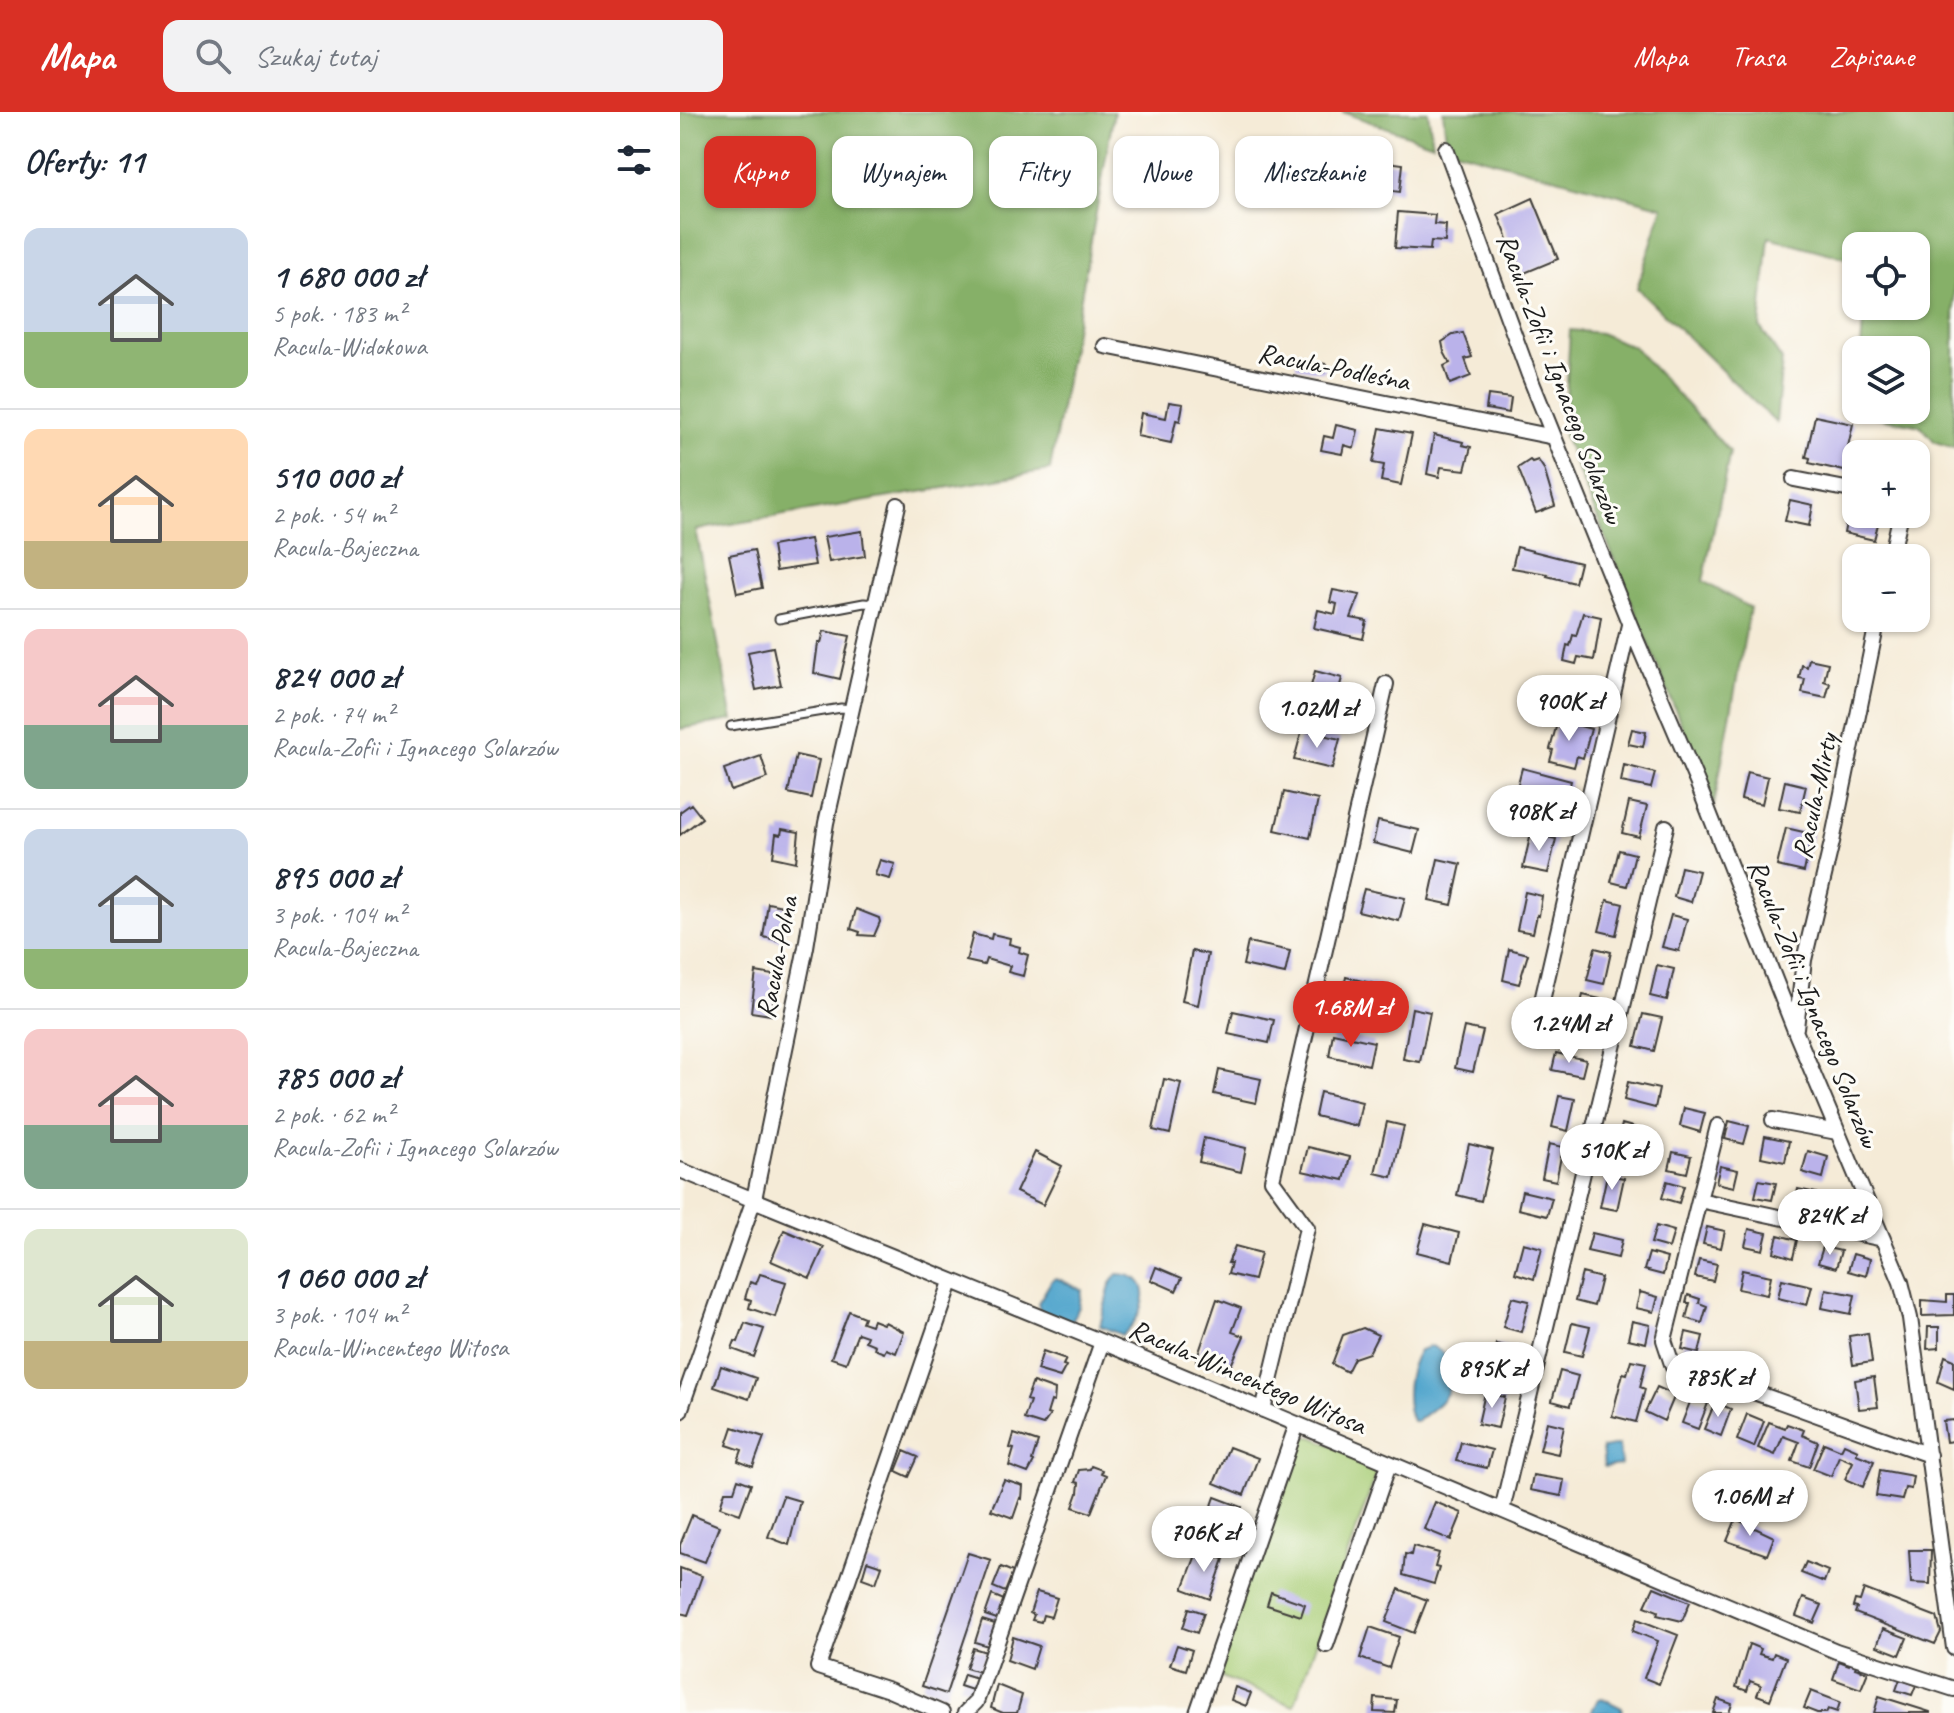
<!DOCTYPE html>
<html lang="pl">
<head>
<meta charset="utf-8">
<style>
  body { margin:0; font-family:Caveat,sans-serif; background:#f2f2f3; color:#1f2937; height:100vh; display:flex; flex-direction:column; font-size:30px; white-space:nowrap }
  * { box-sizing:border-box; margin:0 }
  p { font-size:26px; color:#747a83 }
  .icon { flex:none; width:44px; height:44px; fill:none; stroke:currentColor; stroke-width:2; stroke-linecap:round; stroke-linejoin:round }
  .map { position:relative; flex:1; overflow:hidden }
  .drawer { display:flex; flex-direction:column; background:#fff; width:680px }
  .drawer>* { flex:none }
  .hud { position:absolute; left:24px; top:24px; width:760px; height:72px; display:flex; gap:16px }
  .controls { position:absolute; left:1162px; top:120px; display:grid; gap:16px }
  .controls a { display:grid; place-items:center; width:88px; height:88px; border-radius:16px; background:#fff; box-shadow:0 2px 6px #0004; font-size:40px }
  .price { position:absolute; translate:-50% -68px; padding:0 18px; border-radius:28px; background:#fff; color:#222; font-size:26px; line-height:52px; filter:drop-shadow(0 2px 4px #0008) }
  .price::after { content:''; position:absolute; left:50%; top:48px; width:24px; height:18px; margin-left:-12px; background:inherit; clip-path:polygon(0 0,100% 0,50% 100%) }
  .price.active { background:#d93025; color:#fff }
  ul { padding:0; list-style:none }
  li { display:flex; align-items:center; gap:24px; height:200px; padding:0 24px }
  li+li { border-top:2px solid #e0e1e3 }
  li span { display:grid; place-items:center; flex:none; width:224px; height:160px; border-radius:16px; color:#555 }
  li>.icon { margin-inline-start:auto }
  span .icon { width:96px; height:96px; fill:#fffc; stroke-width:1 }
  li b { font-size:34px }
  h2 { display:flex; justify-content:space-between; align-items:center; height:96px; padding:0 24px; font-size:34px }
  .chip { padding:0 28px; border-radius:16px; background:#fff; box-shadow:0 2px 6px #0004; font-size:28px; line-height:72px }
  .chip.active { background:#d93025; color:#fff }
  header { display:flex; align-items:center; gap:48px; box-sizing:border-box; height:112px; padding:0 40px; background:#d93025; color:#fff }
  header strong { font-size:38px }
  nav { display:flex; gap:44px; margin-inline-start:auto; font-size:28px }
  .search { width:560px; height:72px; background:#f2f2f3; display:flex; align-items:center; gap:20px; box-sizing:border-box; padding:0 28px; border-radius:16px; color:#747a83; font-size:30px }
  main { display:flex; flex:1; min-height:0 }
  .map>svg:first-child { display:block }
  .green { fill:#a9cd77; stroke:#62744a; stroke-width:2 }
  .forest { fill:#86b068; stroke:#516642; stroke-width:2 }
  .water { fill:#50a4cc; stroke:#366074; stroke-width:2 }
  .building { fill:#bab2ea }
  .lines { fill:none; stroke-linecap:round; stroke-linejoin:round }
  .lane-casing { stroke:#3d3b38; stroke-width:11 }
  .street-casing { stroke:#3d3b38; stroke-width:18 }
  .lane { stroke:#fff; stroke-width:7 }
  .street { stroke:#fff; stroke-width:14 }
  .labels { text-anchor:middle; stroke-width:6; stroke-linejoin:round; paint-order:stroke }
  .street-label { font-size:28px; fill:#1c1c1c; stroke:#fdfcf7 }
</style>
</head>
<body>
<header>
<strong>Mapa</strong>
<div class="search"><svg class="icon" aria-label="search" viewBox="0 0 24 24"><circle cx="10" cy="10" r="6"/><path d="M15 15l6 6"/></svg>Szukaj tutaj</div>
<nav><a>Mapa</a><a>Trasa</a><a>Zapisane</a></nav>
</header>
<main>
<section class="drawer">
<h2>Oferty: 11<svg class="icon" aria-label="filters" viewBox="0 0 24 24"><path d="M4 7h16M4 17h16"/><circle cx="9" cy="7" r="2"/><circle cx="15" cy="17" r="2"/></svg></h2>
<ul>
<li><span style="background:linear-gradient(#c9d6e8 65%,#8fb573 0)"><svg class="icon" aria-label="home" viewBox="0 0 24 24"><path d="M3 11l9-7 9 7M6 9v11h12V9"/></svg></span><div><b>1 680 000 zł</b><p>5 pok. · 183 m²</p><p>Racula-Widokowa</p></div></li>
<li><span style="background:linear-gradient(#ffd9b3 70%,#c2b280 0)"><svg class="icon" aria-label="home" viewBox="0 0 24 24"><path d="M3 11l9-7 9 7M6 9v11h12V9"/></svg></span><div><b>510 000 zł</b><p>2 pok. · 54 m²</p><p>Racula-Bajeczna</p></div></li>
<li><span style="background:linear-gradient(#f6c9c9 60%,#7fa58c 0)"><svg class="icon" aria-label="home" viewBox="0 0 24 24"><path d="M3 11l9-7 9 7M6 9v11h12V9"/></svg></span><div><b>824 000 zł</b><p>2 pok. · 74 m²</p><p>Racula-Zofii i Ignacego Solarzów</p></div></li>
<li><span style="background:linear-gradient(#c9d6e8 75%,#8fb573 0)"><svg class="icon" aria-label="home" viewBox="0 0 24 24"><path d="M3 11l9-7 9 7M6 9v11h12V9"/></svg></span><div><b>895 000 zł</b><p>3 pok. · 104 m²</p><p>Racula-Bajeczna</p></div></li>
<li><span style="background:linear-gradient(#f6c9c9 60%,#7fa58c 0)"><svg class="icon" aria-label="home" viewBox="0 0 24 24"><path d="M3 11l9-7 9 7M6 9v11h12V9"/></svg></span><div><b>785 000 zł</b><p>2 pok. · 62 m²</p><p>Racula-Zofii i Ignacego Solarzów</p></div></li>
<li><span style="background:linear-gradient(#dfe7d0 70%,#c2b280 0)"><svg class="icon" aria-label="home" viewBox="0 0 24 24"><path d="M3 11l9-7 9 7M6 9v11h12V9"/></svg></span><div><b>1 060 000 zł</b><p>3 pok. · 104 m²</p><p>Racula-Wincentego Witosa</p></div></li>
</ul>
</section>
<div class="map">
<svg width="1274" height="1601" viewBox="0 0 1274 1601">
  <rect width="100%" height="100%" fill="#fdfcf7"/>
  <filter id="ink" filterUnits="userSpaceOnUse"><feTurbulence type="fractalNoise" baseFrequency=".0125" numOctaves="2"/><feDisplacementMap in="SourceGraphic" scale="16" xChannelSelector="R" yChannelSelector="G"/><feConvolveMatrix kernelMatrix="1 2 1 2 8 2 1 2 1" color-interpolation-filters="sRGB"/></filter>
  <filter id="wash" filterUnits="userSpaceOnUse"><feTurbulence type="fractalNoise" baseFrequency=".006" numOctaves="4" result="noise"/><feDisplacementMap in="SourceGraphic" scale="32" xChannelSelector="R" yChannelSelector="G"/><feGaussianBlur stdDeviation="1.8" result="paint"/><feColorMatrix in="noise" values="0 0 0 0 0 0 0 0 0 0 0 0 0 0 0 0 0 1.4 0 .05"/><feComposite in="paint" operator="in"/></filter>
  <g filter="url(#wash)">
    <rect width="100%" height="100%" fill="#f5ebd7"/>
    <path class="green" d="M622,1325h11l66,29 -85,240 -80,-32 76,-218z"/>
    <path class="forest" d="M0,0h434l-64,358 -354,60 37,190 -53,9z
      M662,0h86l5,32z
      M763,0h511v336l-19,-6 -14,-16 -65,-13v-3h60v-60h-55l3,-44h52v-60h-60v15l-87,-24 -9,90 22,33 -6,63 -139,-135 26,-81 -216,-59z
      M890,218l30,3 34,14 96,105 -27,129 47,27 -36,197 -150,-369z"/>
    <path class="water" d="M438,1162c42,1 26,44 4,61l-22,-9 10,-41z
      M376,1166l26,12 -3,17 -8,16 -31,-12 -2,-8 14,-23z
      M752,1234l16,10c8,41 -4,43 -31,65h-5c-9,-21 -5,-52 7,-71z
      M939,1333l2,20 -17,2 -2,-19z
      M922,1586l20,10 -1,5h-30l7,-14z"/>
    <g id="blocks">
      <path class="building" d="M677,46l46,6 -3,28 -47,-6z
        M635,48l20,3 -3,40 -14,-2 2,-16 -7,-1z
        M853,86l25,61 -36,15 -24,-60z
        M718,100l37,3 -1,9 12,1 -1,17 -14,-1 -1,9 -35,-2z
        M783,221l9,24 -7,2 6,17 -21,8 -6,-18 6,-3 -6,-11 -2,-10 11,-7z
        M617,247l29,5 -2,8 -28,-5z
        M808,283l23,3 -2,15 -23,-4z
        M489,290l14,2 -3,17 -4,-1 -5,23 -34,-7 4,-23 25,5z
        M1135,304l38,8 -6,27 9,1 -3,21 -44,-10 1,-5 -4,-1z
        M656,313l22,5 -4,18 -10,-3 -2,9 -21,-4 3,-14 9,2z
        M700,316l32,6 -11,51 -20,-4 3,-16 -11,-2z
        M754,323l29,7 -1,3 9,2 -6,23 -24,-3 -2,10 -12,-3z
        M850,348l2,2 6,-2 6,9 11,37 -19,7 -18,-45z
        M1110,388l23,5 -4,21 -24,-5z
        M1168,401l31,7 -5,20 -30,-7z
        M182,419l3,25 -36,6 -5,-25z
        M130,427l5,26 -39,6 -4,-25z
        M837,435l63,16 -5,20 -28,-7 1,-2 -36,-6z
        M74,438l8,38 -25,5 -8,-38z
        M653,478l27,5 -9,23 16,3 -4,18 -49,-11 4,-18 17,4 2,-10 -7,-2z
        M903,501l18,4 -7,43 -16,-3 -2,7 -12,-3 3,-16 3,1 3,-11 3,1z
        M144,519l26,5 -10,43 -26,-6 4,-30h3z
        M93,535l8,38 -25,5 -8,-38z
        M1129,547l19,4 -4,18 6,2 -4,15 -24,-5 3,-14 -6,-1 3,-13 5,2z
        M635,559l27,7 -9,34 -27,-7z
        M878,608l33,9 -8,29 -6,-2 -3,11 -24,-6 3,-11 -3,-1z
        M952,617l14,3 -3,15 -15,-3z
        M622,618l38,9 -8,30 -38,-9z
        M116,643l23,5 -8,38 -23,-5z
        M81,644l7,22 -37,13 -7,-22z
        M944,653l31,8 -4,15 -30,-6z
        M842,656l49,13 -4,15 -22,-6 -1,4h4l-3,13 -31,-8z
        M1067,660l21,5 -6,27 -21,-5z
        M1105,669l21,5 -6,26 -21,-4z
        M604,680l34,8 -8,38 -35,-8z
        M949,690l18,4 -8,31 -17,-4z
        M11,692l11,14 -22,17v-23z
        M698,709l41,9 -6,23 -40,-10z
        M1106,716l26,6 -8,38 -27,-6z
        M102,717l17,3 -3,30 -23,-5 3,-23 5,1z
        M851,721l25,6 -8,34 -25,-5z
        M939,738l16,4 -8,32 -16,-4z
        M758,747l23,5 -9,41 -23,-5z
        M200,748l15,4 -5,15 -15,-4z
        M1001,755l18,4 -8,31 -17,-5z
        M684,777l41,9 -6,23 -41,-10z
        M845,780l17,4 -3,20 -2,-1 -4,18 -16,-3z
        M927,788l16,4 -7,31 -17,-4z
        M88,791l24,5 -5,22h-3l-3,11 -18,-4z
        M176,797l23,9 1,4 -6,14 -15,-1 1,-3 -9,-3z
        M991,803l16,4 -8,32 -17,-4z
        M293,822l18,5 1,-5 18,4 -1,6 11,3 -1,5 9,3 -5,21 -15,-4 2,-6 -24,-7 -2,6 -18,-4z
        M568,830l42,9 -5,23 -42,-9z
        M915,836l16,4 -7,32 -17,-4z
        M829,837l19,5 -9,30 -16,-4z
        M512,839l16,3 -10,51 -16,-4z
        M977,853l17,4 -7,31 -17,-4z
        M76,860l22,4 -7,39 -20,-3z
        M666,865l41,10 -5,23 -41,-9z
        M903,883l17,4 -8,32 -17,-4z
        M732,896l18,4 -10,50 -17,-3z
        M553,899l41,9 -5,23 -41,-9z
        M963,902l19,4 -8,33 -19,-5z
        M784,915l19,4 -10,41 -18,-4z
        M653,921l41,9 -5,23 -40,-9z
        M876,941l30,7 -4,16 -30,-6z
        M539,958l42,9 -5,24 -42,-9z
        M484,967l17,4 -11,51 -17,-4z
        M948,970l31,7 -4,19 -31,-8z
        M640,980l42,10 -5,24 -42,-10z
        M879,984l16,3 -7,32 -16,-4z
        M1004,996l21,5 -5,19 -20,-6z
        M1049,1009l20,5 -5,18 -19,-5z
        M707,1010l17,4 -12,51 -17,-4z
        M942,1012l14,4 -8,32 -14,-3z
        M1085,1024l24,5 -4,21 -24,-5z
        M524,1026l42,10 -5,24 -42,-10z
        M789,1032l24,6 -12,51 -24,-6z
        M869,1032l14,3 -7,34 -14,-3z
        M628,1035l42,10 -6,23 -42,-9z
        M1128,1039l20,6 -5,21 -21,-6z
        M355,1040l27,14 -19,39 -27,-13z
        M993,1040l18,4 -4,17 -18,-4z
        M1040,1054l18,4 -4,17 -18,-4z
        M927,1063l17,3 -7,32 -17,-3z
        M1079,1068l17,3 -4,17 -17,-3z
        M987,1069l17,5 -5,17 -17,-5z
        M1118,1077l18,4 -4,16 -18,-4z
        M842,1079l30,7 -5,18 -29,-7z
        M1148,1083l17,5 -4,16 -17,-4z
        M745,1112l34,9 -7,28 -35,-9z
        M976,1114l18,5 -5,17 -18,-5z
        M1027,1115l18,4 -4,17 -18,-4z
        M1069,1117l18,4 -4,17 -18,-4z
        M104,1118l40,17 -14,31 -39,-17z
        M912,1121l30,7 -4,18 -31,-7z
        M1098,1123l19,5 -4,18 -19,-6z
        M843,1131l19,5 -8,31 -19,-6z
        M555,1134l26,7 -7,27 -26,-6 3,-11h-3z
        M1143,1135l18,4 -5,17 -18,-5z
        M969,1141l18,5 -4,17 -19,-5z
        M1173,1142l17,5 -4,17 -18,-5z
        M1019,1148l18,4 -4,17 -18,-4z
        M476,1155l26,11 -6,13 -25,-11z
        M1062,1158l29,6 -4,19 -29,-6z
        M902,1161l19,5 -7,28 -19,-5z
        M80,1162l26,8 -11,35 -26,-9 2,-8 -6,-2 5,-16 6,2z
        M1102,1167l30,7 -5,19 -29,-7z
        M1146,1177l29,6 -4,19 -29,-6z
        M960,1180l18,5 -4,15 -18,-4z
        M1008,1183l12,4 -1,4 8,3 -5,17 -16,-5 4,-15h-4z
        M1267,1183h7v20l-32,1v-16l25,2z
        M832,1185l17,4 -8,31 -18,-5z
        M537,1187l24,9 -9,24 12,4 -16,36 -32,-11z
        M169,1199l15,6 -2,5 9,3 2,-5 10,4 2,-2 19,10 -8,21 -10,-4 -2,4 -10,-4 1,-4 -10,-4 2,-5 -9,-3 -12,30 -15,-5z
        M952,1209l18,4 -4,18 -18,-4z
        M65,1211l19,6 -10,28 -22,-8 3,-8 3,1z
        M892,1211l18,4 -8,29 -17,-4z
        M1248,1215h11v21l-12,1z
        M683,1216l15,7 -9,18 -15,5 -7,14 -15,-8 11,-29z
        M1006,1220l17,4 -4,17 -17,-4z
        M1188,1221l4,29 -19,3 -4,-29z
        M816,1232l21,5 -7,29 -20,-4z
        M363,1239l23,8 -3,6 3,1 -6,11 -23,-7z
        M1265,1244l9,4v29l-16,-7z
        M951,1248l15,3 -6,24 5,2 -9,33 -24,-6 11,-43 4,1z
        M41,1254l35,12 -7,21 -35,-12z
        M880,1259l18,5 -8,30 -18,-5z
        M1194,1265l4,30 -19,2 -4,-29z
        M353,1270l22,8 -1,12 -3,-1 -4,13 3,1 -7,10 -19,-6 6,-18 -4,-1z
        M977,1275l18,8 -11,26 -19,-9z
        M805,1281l20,4 -7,31 -20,-4z
        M1012,1285l16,6 -10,26 -16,-6z
        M1035,1290l16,7 -10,27 -17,-7z
        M1067,1302l17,7 -10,26 -17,-7z
        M1274,1308v21l-8,1 -3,-21z
        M867,1310l17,4 -6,28 -18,-4z
        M1089,1310l16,6 2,-4 17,6 -2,5 16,7 -9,25 -17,-6 7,-19 -16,-6 -8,19 -17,-7z
        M53,1315l31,10 -11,30 -15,-6 4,-11 -15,-5z
        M334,1322l24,8 -6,19 2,1 -6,11 -19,-7 5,-17 -4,-1z
        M781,1330l31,8 -5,18 -31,-7z
        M1144,1331l17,7 3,-6 14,6 -2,4 18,7 -11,26 -18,-8 8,-17 -14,-6 -8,20 -18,-7z
        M549,1335l29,11 -14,37 -30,-12z
        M224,1339l14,6 -9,20 -13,-6z
        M411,1354l11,4 -1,3 5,2 -15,38 -18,-6 5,-14 1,-10 -4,-1 4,-12 11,-1z
        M1200,1358l33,6 -2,13 -6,-1 -3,12 -26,-4z
        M853,1363l31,5 -3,16 -31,-6z
        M58,1367l13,5 -11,30 -20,-7 5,-16h9z
        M324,1368l19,6 -1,13 -2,-1 -7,20 -22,-8z
        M103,1384l17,5 -11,44 -21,-8z
        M535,1385l27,10 -15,39 -26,-9z
        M755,1390l27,11 -11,27 -27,-11z
        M12,1403l27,11 -14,36 -25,-9v-8z
        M1056,1407l38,18 -7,18 -40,-14z
        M733,1434l26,7 -4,14 4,1 -5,16 -31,-9 2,-21 6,1z
        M518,1438l26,9 -14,40 -27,-10z
        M1229,1438h22l-1,34 -19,-1z
        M288,1441l23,7 -45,134 -24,-8z
        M187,1449l15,5 -6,17 -14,-5z
        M1126,1450l22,9 -4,11 -23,-9z
        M321,1455l12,5 -8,20 -12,-5z
        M0,1456l22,8 -14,39 -8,-2z
        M974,1475l36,15 -8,19 -25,-6 1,-4 -13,-5z
        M719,1477l28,11 -13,33 -28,-11z
        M1184,1477l73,28 4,15 -6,12 -80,-31 2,-5 -4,-1 2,-7 5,1z
        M357,1480l20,6 -6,19 -8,-2 -2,7 -9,-2 2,-5 -4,-2z
        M591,1480l34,12 -4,12 -34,-11z
        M312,1483l12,5 -7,19 -12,-4z
        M1123,1486l19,7 -8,18 -18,-7z
        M509,1496l15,5 -7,20 -14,-5z
        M957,1507l41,16 -19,49 -15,-6 14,-37 -25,-10z
        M302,1508l13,4 -7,22 -13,-4z
        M690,1515l29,10 -10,31 -29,-10z
        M1203,1517l24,9 -7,17 -23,-9z
        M333,1525l26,9 -7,23 -25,-9z
        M1069,1532l12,5 -2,5 13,4 2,-5 12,5 -16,42 -13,-5 4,-10 -11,-4 -3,10 -11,-4z
        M497,1533l15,5 -6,20 -16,-5z
        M293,1536l13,4 -7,20 -13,-4z
        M1159,1549l10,4 1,-3 6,3 -1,3 13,4 -7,17 -28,-10z
        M284,1562l13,4 -5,12 -12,-4z
        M1220,1567l16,6 -4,10 -16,-5z
        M317,1573l25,10 -5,18h-14l-12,-5z
        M555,1575l16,6 -5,13 -15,-6z
        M1131,1579l29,11 -3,10 -9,-3 -2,4h-9l-13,-5z
        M1199,1584l51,16v1h-56z
        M695,1586l22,2 -2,13 -21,-1z
        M1038,1587l14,5 -3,9h-16z"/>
    </g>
  </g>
  <g filter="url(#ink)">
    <use href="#blocks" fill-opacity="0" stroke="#3d3b38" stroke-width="2"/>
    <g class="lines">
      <defs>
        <path id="lane" d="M99,507l85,-16 11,1
          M51,614l110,-18 10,1"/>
        <path id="street" d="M766,37l83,226 101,250 67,157 99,251 105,249 9,36 44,330
          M425,234l449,91
          M1114,367l62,12
          M1211,446l8,-36 -2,-8
          M858,906l91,-393
          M1116,916l8,-68 28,-118 46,-224
          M1093,1008l64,12
          M0,1058l422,172 734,309 118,38
          M1019,1088l19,-74
          M1203,1127l-184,-39 -35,140 9,27 39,10 217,78
          M583,1298l44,-182 -35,-48 114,-496
          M0,1299l74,-212 52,-252 20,-124 72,-318
          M822,1398l164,-683
          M646,1533l63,-181
          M262,1601l-53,-23 -71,-23 133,-385
          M285,1601l11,-11 126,-360
          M517,1601l100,-289"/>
      </defs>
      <use href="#lane" class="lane-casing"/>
      <use href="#street" class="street-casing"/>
      <use href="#lane" class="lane"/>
      <use href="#street" class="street"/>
    </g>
  </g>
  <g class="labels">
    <g class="street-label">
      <text transform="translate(654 254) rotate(11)" y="10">Racula-Podleśna</text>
      <text transform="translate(881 266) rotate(69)" y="10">Racula-Zofii i Ignacego Solarzów</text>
      <text transform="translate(1134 684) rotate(-78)" y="10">Racula-Mirty</text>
      <text transform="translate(96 845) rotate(-79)" y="10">Racula-Polna</text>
      <text transform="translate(1134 891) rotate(68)" y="10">Racula-Zofii i Ignacego Solarzów</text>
      <text transform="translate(568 1264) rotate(23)" y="10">Racula-Wincentego Witosa</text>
    </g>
  </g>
</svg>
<div class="controls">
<a><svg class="icon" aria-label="locate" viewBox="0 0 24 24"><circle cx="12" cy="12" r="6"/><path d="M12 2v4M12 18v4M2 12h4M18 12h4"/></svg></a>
<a><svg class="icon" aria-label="layers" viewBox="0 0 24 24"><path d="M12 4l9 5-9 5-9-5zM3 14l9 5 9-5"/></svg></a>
<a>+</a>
<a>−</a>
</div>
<b class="price" style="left:889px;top:631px">900K zł</b>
<b class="price" style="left:637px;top:638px">1.02M zł</b>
<b class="price" style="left:859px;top:741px">908K zł</b>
<b class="price active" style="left:671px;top:937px">1.68M zł</b>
<b class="price" style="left:889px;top:953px">1.24M zł</b>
<b class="price" style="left:932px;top:1080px">510K zł</b>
<b class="price" style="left:1150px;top:1145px">824K zł</b>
<b class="price" style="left:812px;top:1298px">895K zł</b>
<b class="price" style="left:1038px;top:1307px">785K zł</b>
<b class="price" style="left:1070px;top:1426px">1.06M zł</b>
<b class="price" style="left:524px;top:1462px">706K zł</b>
<div class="hud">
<a class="chip active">Kupno</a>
<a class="chip">Wynajem</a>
<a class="chip">Filtry</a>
<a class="chip">Nowe</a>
<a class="chip">Mieszkanie</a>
</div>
</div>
</main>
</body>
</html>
